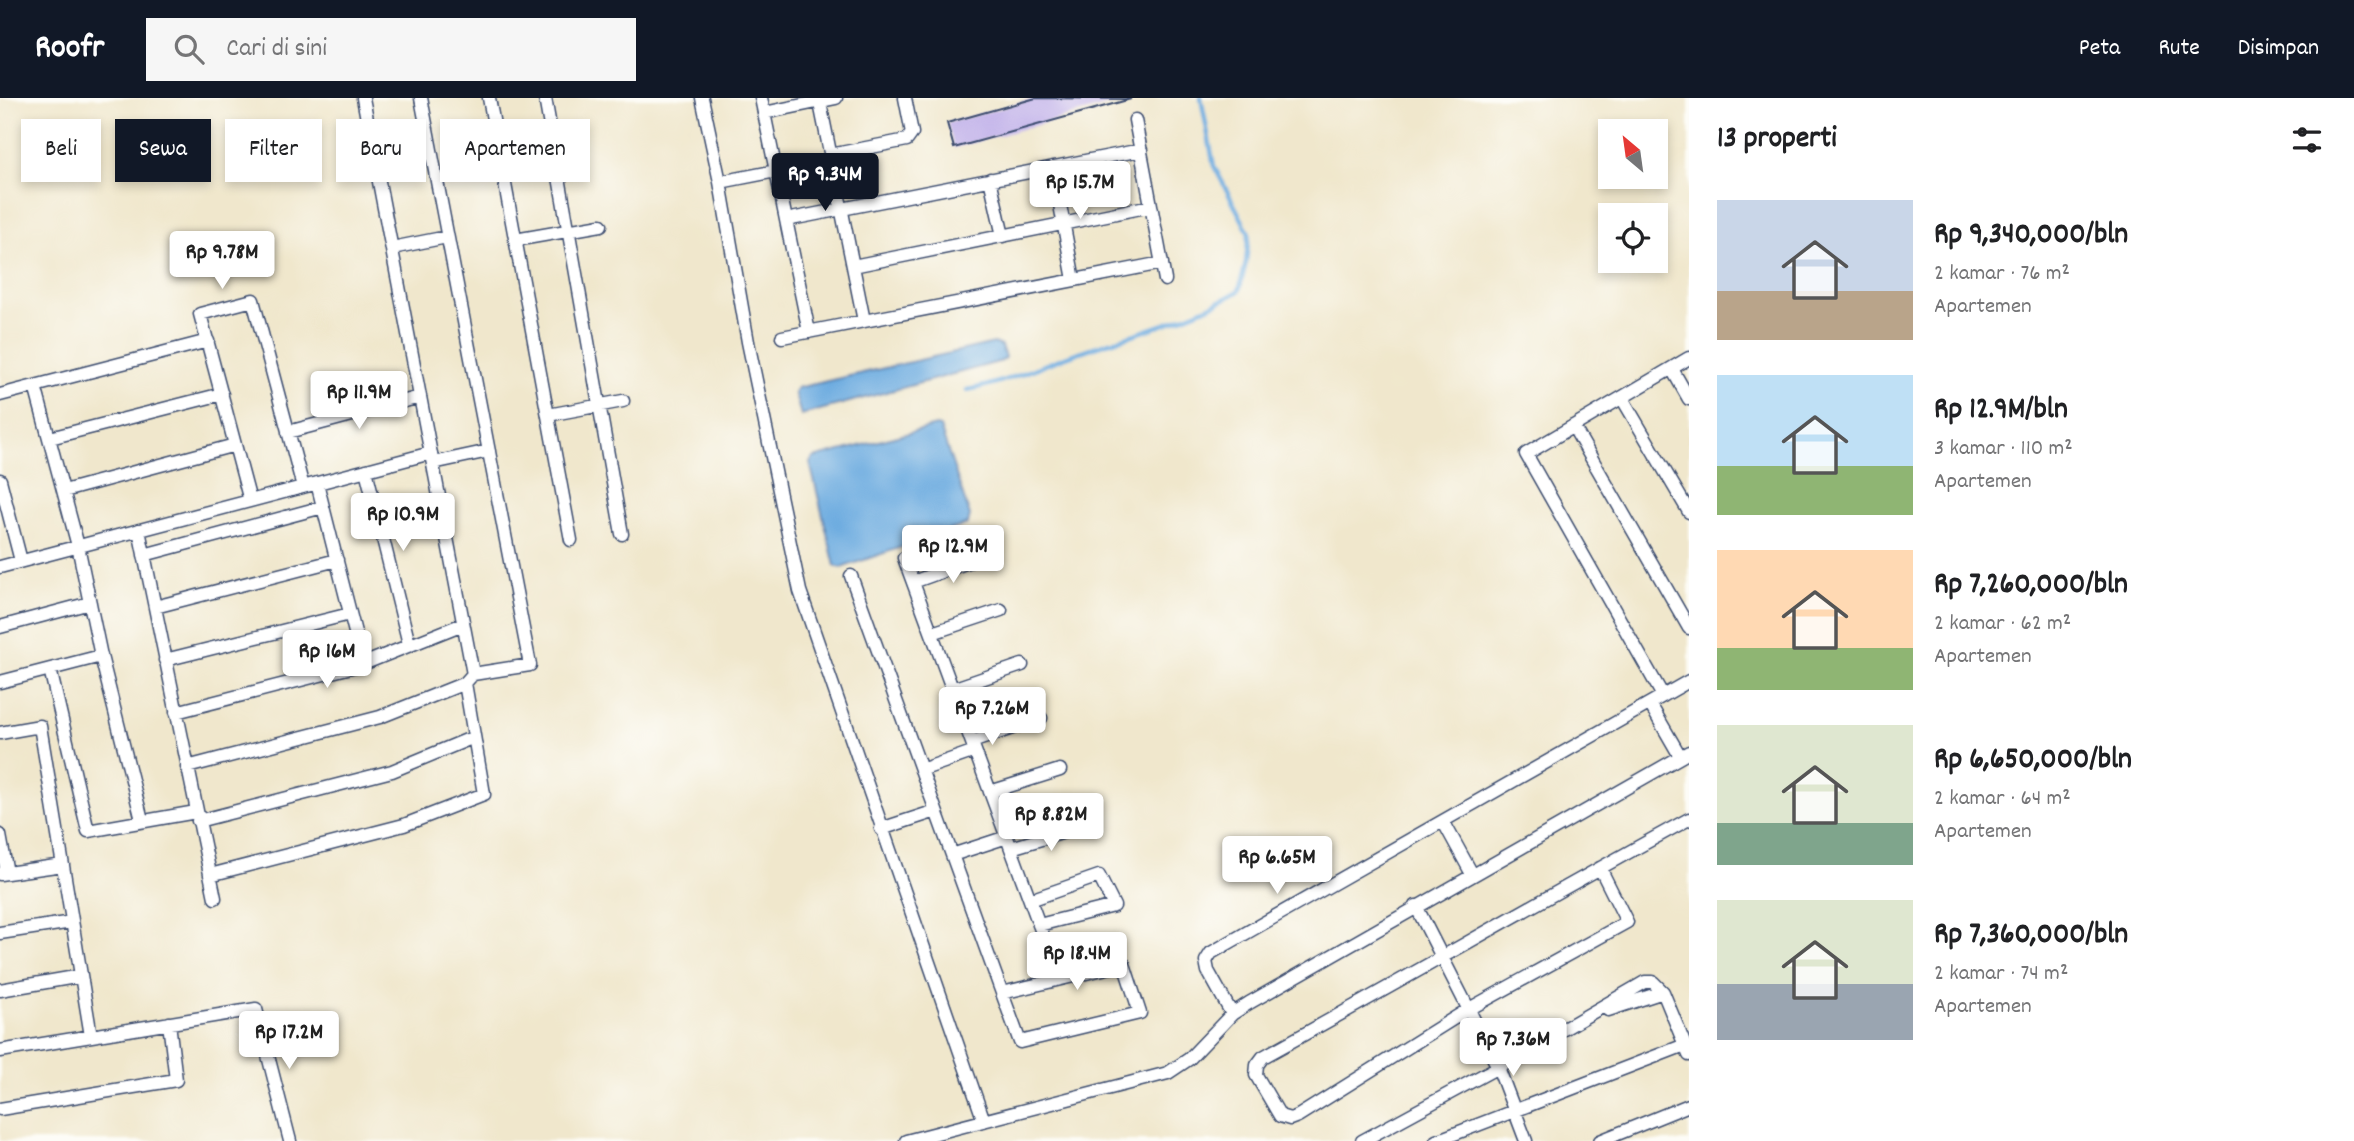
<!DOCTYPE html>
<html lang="id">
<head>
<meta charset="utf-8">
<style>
  body { margin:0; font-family:Dekko,sans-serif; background:#f6f6f6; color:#202124; height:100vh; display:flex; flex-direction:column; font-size:26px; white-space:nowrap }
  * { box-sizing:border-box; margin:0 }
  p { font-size:23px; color:#757577 }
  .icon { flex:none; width:38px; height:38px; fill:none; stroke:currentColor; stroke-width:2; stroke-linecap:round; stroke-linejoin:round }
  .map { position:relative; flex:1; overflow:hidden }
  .drawer { display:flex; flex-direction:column; background:#fff; width:665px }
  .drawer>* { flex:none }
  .hud { position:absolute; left:21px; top:21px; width:665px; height:63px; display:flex; gap:14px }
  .needle { width:46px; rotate:331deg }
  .buttons { position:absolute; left:1598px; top:21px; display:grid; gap:14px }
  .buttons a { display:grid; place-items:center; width:70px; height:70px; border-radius:0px; background:#fff; box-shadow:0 4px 10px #0003; font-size:35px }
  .price { position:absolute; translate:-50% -60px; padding:0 16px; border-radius:7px; background:#fff; color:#222; font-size:23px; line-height:46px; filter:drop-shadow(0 2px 4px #0008) }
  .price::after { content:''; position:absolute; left:50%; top:42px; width:21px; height:16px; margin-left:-10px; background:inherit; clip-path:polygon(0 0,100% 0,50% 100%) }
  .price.selected { background:#111827; color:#fff }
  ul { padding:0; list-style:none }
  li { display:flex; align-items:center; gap:21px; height:175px; padding:0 28px }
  li span { display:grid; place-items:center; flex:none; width:196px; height:140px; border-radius:0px; color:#555 }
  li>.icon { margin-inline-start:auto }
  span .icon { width:84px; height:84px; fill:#fffc; stroke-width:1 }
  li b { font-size:30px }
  h2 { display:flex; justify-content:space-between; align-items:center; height:84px; padding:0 28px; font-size:30px }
  .pill { padding:0 24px; border-radius:0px; background:#fff; box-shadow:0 4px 10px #0003; font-size:24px; line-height:63px }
  .pill.selected { background:#111827; color:#fff }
  header { display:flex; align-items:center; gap:42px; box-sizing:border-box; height:98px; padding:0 35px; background:#111827; color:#fff }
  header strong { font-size:33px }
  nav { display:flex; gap:38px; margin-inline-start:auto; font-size:24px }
  .search { width:490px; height:63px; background:#f6f6f6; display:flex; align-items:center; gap:18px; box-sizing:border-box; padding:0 24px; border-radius:0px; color:#757577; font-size:26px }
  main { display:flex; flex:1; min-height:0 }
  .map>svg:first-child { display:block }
  .water { fill:#6dace0; stroke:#446e9f; stroke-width:2 }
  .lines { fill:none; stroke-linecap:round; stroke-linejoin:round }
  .stream { stroke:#6dace0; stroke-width:4.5 }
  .building { fill:#beade9 }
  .minor-casing { stroke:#3b4b6e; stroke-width:15 }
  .minor { stroke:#fff; stroke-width:12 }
</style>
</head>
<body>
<header>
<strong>Roofr</strong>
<div class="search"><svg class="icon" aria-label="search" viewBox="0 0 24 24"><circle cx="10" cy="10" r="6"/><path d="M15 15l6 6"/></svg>Cari di sini</div>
<nav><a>Peta</a><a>Rute</a><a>Disimpan</a></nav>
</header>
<main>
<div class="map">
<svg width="1689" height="1043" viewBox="0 0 1689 1043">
  <rect width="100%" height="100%" fill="#fdfcf7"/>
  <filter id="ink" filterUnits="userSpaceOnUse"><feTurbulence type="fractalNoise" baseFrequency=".0143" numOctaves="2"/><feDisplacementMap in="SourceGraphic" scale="14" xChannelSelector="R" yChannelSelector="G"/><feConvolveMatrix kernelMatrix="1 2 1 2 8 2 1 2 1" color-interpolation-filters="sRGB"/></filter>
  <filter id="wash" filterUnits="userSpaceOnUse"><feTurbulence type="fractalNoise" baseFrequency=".00686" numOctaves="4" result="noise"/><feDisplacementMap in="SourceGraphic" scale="28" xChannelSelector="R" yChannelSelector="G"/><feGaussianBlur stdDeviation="1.57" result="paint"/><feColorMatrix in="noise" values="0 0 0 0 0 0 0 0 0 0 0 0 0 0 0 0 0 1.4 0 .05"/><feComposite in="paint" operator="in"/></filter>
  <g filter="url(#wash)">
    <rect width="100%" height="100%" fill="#f0e7cc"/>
    <path class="water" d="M994,245l7,3 4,11 -3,4 -201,54 -7,-23 3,-4z
      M936,328l4,1 30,89 -2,8 -127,44 -6,-2 -25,-103 3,-5z"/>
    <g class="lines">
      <path class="stream" d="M967,292c39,-7 69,-23 107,-36 55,-19 115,-34 165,-63l7,-29 3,-29 -35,-67 -13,-68"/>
    </g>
    <g id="blocks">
      <path class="building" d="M1036,0l95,1 -177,49 -7,-25z"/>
    </g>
  </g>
  <g filter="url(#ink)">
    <use href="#blocks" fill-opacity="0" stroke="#3b4b6e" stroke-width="2"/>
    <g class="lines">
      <defs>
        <path id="minor" d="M421,0l109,567 -57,9
          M489,0l82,442
          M545,0l77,436
          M702,0l18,84 28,160 52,249 184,530
          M761,0l48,234
          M819,0l45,223
          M764,15l72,-15
          M1135,22l30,160
          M830,57l77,-15 5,-7 -7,-35
          M1053,69l21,113
          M990,81l13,57
          M720,84l56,-11
          M786,122l355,-70
          M515,142l86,-15
          M392,150l55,-11
          M853,168l298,-60
          M782,239l380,-74
          M1672,271l17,30
          M35,288l43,160 23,110 41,164
          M0,297l208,-54
          M1622,300l67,114
          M548,317l75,-14
          M1573,328l116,202
          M288,334l132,-35
          M50,340l172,-44
          M433,365l56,-12
          M366,372l43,174
          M0,382l21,81
          M317,385l46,181
          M64,393l171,-46
          M250,403l-50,-187 53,-14 50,187
          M139,432l76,368
          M144,457l179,-48
          M904,460l144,391
          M0,469l431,-114
          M851,478l151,417 18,49 120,-29 -16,-49 -122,29
          M913,484l69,-25
          M155,509l182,-47
          M0,529l90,-24
          M932,535l69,-23
          M165,562l185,-46
          M50,571l38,162 108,-19
          M0,584l101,-26
          M952,591l70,-24
          M1663,598l-137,-242 163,-96
          M1650,606l30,52
          M176,614l187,-48 100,-40
          M0,635l40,-7 51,310
          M972,644l69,-24
          M187,669l193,-50 85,-34
          M921,672l54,-19
          M990,694l70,-22
          M198,723l194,-50 82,-34
          M1443,723l29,53
          M881,731l55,-18
          M0,737l7,38
          M1011,750l70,-21
          M952,757l55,-18
          M1600,770l27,54 -158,87 -171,107 -8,3 -10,-3 -24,-41 1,-10 6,-8c142,-78 283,-160 426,-238
          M0,776l63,-9
          M210,777l194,-50 80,-31 -19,-111 8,-9 -110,-576
          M1030,802l69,-24 15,30 -75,19
          M1416,808l82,161 28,74
          M0,835l72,-11
          M0,892l81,-14
          M1608,912l55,-18
          M1232,916l-24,-43 -2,-10 5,-8 478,-272
          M0,953l256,-42 34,132
          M0,1011l176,-29 -7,-57
          M906,1043l262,-68 21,-14 43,-45 17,-11 440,-251
          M1362,1043l136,-74 147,-85h8l10,10 26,63
          M1436,1043l249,-96
          M1600,1043l89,-36"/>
      </defs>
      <use href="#minor" class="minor-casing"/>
      <use href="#minor" class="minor"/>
    </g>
  </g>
</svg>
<div class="buttons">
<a><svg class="needle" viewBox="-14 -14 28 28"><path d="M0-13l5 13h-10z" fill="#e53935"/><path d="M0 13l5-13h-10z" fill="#757577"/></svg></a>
<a><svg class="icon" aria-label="locate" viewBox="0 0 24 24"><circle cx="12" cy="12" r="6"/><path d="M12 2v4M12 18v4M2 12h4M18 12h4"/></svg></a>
</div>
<b class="price selected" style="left:825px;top:115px">Rp 9.34M</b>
<b class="price" style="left:1080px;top:123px">Rp 15.7M</b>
<b class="price" style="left:222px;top:193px">Rp 9.78M</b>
<b class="price" style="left:359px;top:333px">Rp 11.9M</b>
<b class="price" style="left:403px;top:455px">Rp 10.9M</b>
<b class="price" style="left:953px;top:487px">Rp 12.9M</b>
<b class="price" style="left:327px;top:592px">Rp 16M</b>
<b class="price" style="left:992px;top:649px">Rp 7.26M</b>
<b class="price" style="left:1051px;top:755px">Rp 8.82M</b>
<b class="price" style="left:1277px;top:798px">Rp 6.65M</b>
<b class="price" style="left:1077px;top:894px">Rp 18.4M</b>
<b class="price" style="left:289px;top:973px">Rp 17.2M</b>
<b class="price" style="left:1513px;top:980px">Rp 7.36M</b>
<div class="hud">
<a class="pill">Beli</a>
<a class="pill selected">Sewa</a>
<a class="pill">Filter</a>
<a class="pill">Baru</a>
<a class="pill">Apartemen</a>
</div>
</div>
<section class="drawer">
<h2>13 properti<svg class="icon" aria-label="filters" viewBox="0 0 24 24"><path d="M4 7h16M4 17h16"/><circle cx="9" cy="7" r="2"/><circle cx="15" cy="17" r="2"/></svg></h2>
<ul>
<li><span style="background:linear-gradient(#c9d6e8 65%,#b9a48a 0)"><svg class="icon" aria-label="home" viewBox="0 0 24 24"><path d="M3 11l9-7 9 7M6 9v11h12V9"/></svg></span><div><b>Rp 9,340,000/bln</b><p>2 kamar · 76 m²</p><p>Apartemen</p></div></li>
<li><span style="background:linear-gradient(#bfe0f5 65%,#8fb573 0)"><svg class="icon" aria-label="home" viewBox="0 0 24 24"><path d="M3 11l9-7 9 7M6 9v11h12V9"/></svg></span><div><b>Rp 12.9M/bln</b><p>3 kamar · 110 m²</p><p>Apartemen</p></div></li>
<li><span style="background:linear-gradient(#ffd9b3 70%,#8fb573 0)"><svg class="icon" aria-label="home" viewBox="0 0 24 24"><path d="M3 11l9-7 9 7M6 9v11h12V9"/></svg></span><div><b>Rp 7,260,000/bln</b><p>2 kamar · 62 m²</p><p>Apartemen</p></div></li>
<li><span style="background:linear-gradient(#dfe7d0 70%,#7fa58c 0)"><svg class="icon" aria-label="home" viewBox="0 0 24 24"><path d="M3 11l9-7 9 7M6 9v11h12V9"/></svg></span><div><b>Rp 6,650,000/bln</b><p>2 kamar · 64 m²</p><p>Apartemen</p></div></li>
<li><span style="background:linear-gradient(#dfe7d0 60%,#9aa5b1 0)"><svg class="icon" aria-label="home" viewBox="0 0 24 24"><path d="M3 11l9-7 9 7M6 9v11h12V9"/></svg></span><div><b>Rp 7,360,000/bln</b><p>2 kamar · 74 m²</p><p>Apartemen</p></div></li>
</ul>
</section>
</main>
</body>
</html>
